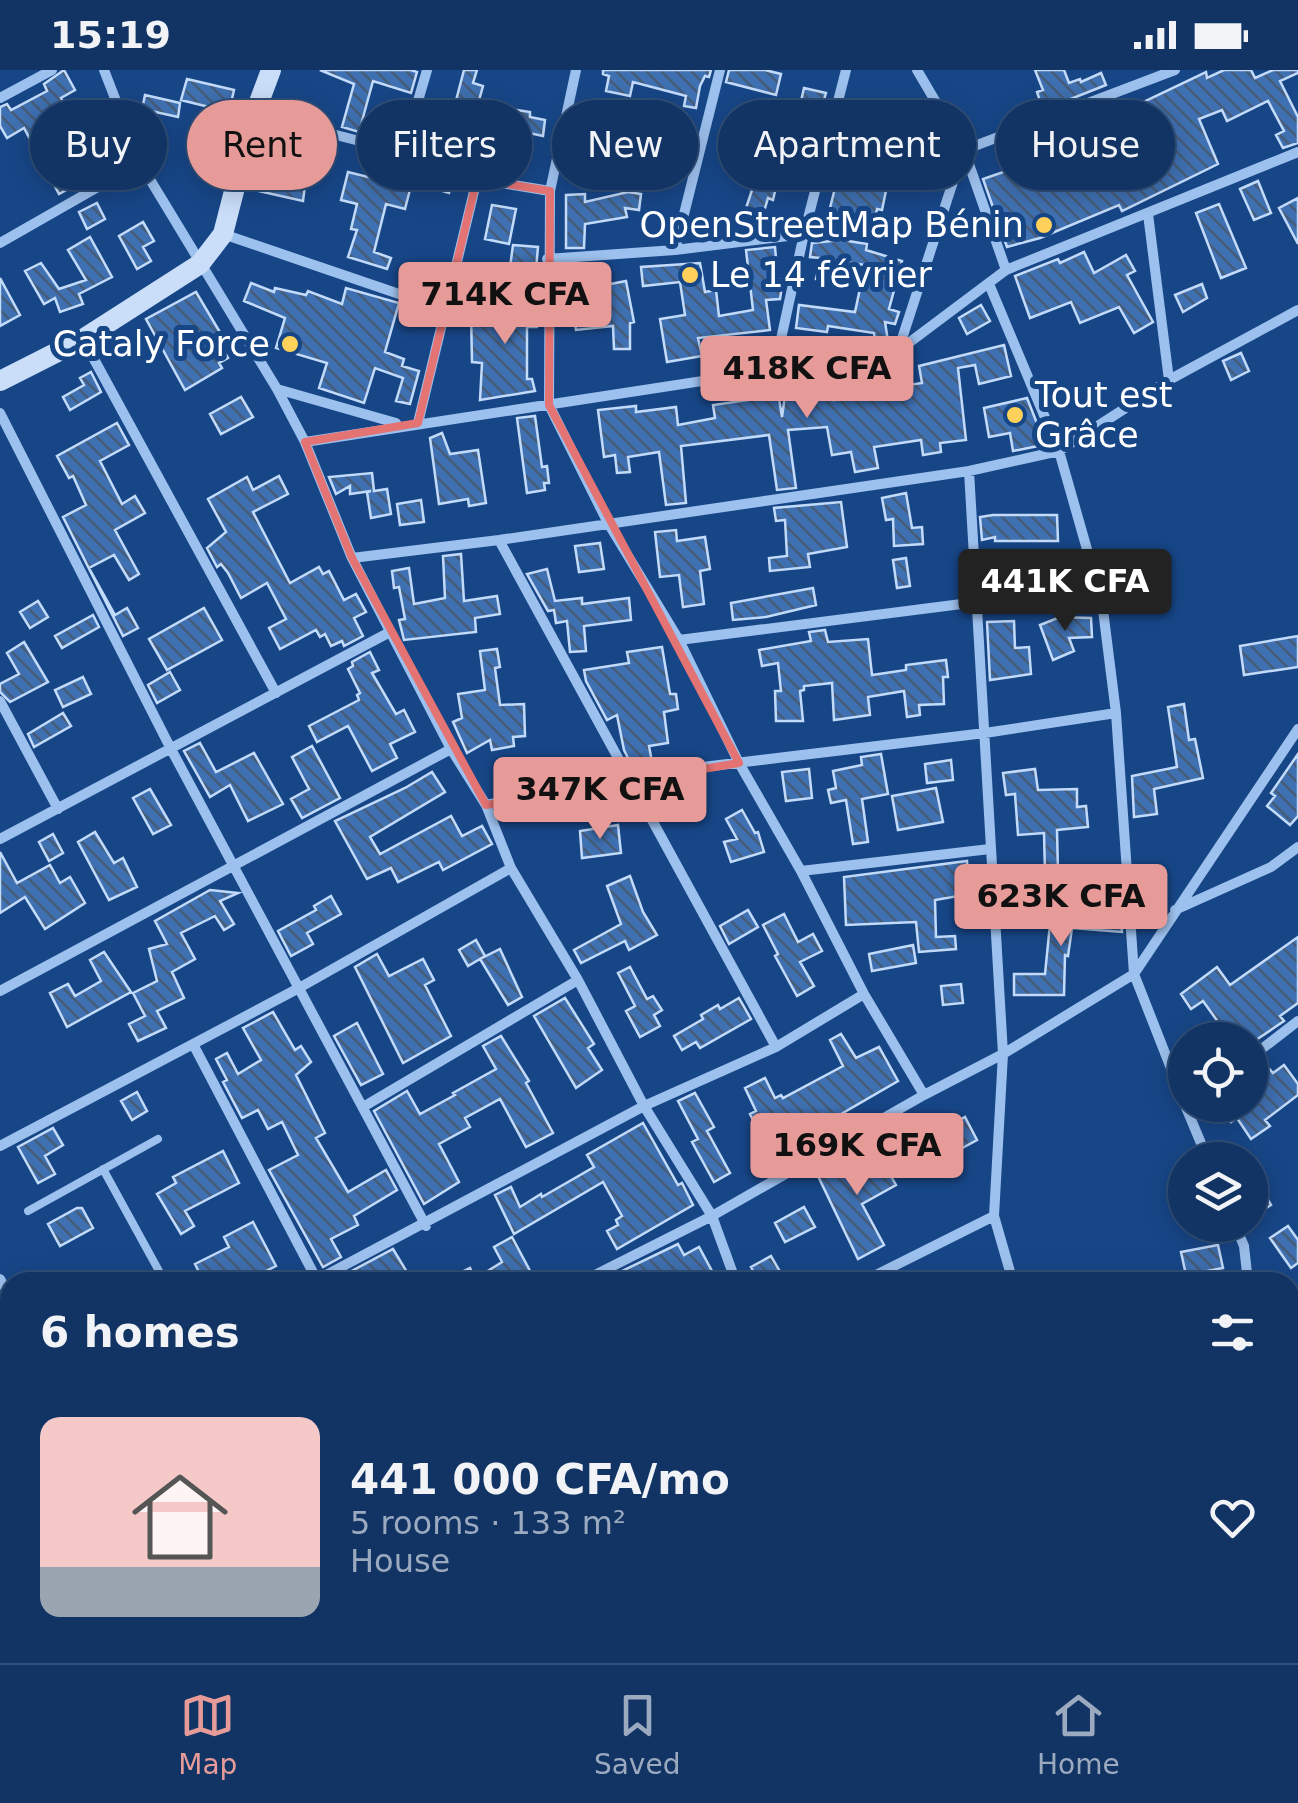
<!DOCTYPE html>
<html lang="en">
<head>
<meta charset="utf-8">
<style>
  body { margin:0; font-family:"DejaVu Sans",sans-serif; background:#1a3c6b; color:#f1f3f6; height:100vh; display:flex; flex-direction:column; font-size:38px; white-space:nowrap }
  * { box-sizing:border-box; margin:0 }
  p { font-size:32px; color:#9caabf }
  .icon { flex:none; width:55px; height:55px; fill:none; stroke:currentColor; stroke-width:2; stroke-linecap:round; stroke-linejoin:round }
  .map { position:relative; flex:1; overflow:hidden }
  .sheet { position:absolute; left:0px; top:1202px; width:1300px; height:392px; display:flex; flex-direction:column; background:#113465; border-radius:30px 30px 0 0; box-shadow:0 5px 25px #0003,0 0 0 2px #304f79 }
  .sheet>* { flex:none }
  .banner { position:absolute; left:30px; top:30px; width:1240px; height:90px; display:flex; gap:20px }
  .buttons { position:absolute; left:1168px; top:952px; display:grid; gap:20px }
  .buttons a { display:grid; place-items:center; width:100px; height:100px; border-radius:50%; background:#113465; box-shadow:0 5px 25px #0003,0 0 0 2px #304f79; font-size:50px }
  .price { position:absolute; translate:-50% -85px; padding:0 22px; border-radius:10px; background:#e69b98; color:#111; font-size:32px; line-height:65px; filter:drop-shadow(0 2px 5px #0008) }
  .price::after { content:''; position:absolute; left:50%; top:60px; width:30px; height:22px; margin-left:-15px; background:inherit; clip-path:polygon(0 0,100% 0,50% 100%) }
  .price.active { background:#222; color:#fff }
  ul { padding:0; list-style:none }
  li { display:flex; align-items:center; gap:30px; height:250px; padding:0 40px }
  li+li { border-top:2px solid #304f79 }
  li span { display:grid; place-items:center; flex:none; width:280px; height:200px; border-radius:20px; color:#555 }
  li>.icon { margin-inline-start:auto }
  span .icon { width:120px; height:120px; fill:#fffc; stroke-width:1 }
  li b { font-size:42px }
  h2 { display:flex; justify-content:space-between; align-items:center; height:120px; padding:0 40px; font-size:42px }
  .pill { padding:0 35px; border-radius:45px; background:#113465; box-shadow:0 5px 25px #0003,0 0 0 2px #304f79; font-size:35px; line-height:90px }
  .pill.active { background:#e69b98; color:#111 }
  .status { display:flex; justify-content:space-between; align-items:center; height:70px; padding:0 50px; background:#113465; direction:ltr }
  .status svg { height:28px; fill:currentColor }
  .tabs { display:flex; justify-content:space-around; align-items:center; height:140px; border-top:2px solid #304f79; background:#113465; font-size:28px; color:#9caabf }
  .tabs a { display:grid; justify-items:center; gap:5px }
  .tabs .active { color:#e69b98 }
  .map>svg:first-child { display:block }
  .wetland { fill:url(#wetland-marsh) }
  .building { fill:url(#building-back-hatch); stroke:#c3dbfa; stroke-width:2.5 }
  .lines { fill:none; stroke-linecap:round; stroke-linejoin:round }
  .lane { stroke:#9dc1ee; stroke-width:8 }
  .street { stroke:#9dc1ee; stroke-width:10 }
  .secondary { stroke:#cadefa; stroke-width:20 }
  .marked { fill:none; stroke:#e47373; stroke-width:8; stroke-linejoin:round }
  .poi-dot { fill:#ffd15a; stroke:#174687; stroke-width:4 }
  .labels { text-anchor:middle; stroke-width:10; stroke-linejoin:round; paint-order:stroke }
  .poi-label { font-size:35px; fill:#fff; stroke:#174687; text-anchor:end }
</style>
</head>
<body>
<div class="status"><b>15:19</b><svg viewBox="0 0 49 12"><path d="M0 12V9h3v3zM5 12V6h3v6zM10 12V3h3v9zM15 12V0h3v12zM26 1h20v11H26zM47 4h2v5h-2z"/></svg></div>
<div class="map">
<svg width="1298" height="1593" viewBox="0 0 1298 1593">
  <defs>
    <pattern id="wetland-marsh" width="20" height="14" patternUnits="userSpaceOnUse" patternTransform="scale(2.5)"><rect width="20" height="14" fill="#2960a6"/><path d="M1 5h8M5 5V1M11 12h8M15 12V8" fill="none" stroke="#4978b3"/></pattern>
    <pattern id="building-back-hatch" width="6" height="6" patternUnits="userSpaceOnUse" patternTransform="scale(2.5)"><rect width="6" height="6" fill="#3f70b1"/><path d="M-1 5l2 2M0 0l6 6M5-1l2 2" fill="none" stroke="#465c79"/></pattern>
  </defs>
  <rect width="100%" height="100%" fill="#174687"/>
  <path class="wetland" d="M1298,1410v183h-81v-8h73v-173z
    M308,1585h106l3,4 8,-4h89l-5,3 3,5h-200z"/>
  <path class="building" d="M64,0l11,20 -14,8 17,31 25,-13 10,20 -44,23 12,23 -22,12 -35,-66 -17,10 -7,-12v-19l7,-3 4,6 36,-19 -3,-7z
    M320,0h91l6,2 -6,21 -38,-12 -14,51 -17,-5 12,-43z
    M464,0h13l-4,13 10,3 -5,18 52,8v5l15,3 -2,16 -14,-3 -2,12 -11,-2 -2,29h-12l1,-32 -18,-2v-8l-22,-6 4,-14 -3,-1 -2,6 -9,-3z
    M603,0h108l-2,7 -4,-1 -5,10 -4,22 -12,-2 2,-10 -53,-14 -3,14 -24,-5 3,-15 -6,-2z
    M729,0h36l16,4 -5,21 -50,-13z
    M1035,0h29l5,13 11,-4 1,3 20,-9 5,12 -63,25 -6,-18 6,-2z
    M1224,0h27l4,8 18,-8h25v3l-18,8 18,36v26l-15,5 -7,-13 8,-4 -16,-30 -41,20 -5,-11 -23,9 19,45 -96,47 -3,-6 -79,33 -33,9 -24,-68 32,-11 -6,-15 88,-35 2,5 42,-15 -2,-4 67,-32 1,6z
    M187,9l47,11 -5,22 -48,-12z
    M804,18l22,5 -17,58 -45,-13 9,-31 25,7z
    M145,25l35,8 -2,14 -36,-8z
    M860,41l45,11v-3l14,1v6l10,2 -1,8 -24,-3 -2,15 -7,-1 -13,63 -5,-1 -3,14 -45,-11 11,-44 -3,-1 4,-20 9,2z
    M278,68l25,6 -3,10 23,5 -4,22 -13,-3 -3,23 -49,-11 6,-26 11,3z
    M577,69l46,12 -5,20 -46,-11z
    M928,72l23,5 -3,16 -23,-4z
    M376,95l38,9 -9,35 -19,-5 -12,48 17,6 -4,11 -39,-12 9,-27 -6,-1 6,-25 -16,-4 7,-28 24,6z
    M420,101l33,10 -4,12 -33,-10z
    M755,111l21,6 -3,13 -5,-2 -7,24 -5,-1 -3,11 -9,1v-5l-5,1z
    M1258,111l13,32 -17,7 -14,-31z
    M628,122l13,2 -2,16 -14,-2 2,9 -42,7 -1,24h-18v-53l19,-1v8z
    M1298,128v46l-19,-36z
    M97,133l8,16 -18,10 -8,-17z
    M1219,134l27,64 -25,10 -25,-65z
    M492,135l24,4 -7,35 -24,-5z
    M143,152l11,19 -11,6 8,14 -14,8 -18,-33z
    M90,167l22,40 -33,17 4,10 -23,8 -5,-14 -11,6 -19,-33 16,-8 18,26 27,-9 -18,-30z
    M842,170l25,4 -1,6 36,11 -13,48 10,3 -4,12 -10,-2 3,19 -13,1 -1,-9 -46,-7 -1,6 -31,-4 3,-23 56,7 10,-47 -26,-4 -5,22 -18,-4 5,-21 -11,-1 2,-14z
    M513,175l25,2 -2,22 -26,-2z
    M775,177l3,33 5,-1 -3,20 -14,1 4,30 -72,8 4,18 -35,6 -7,-43 25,-4 -5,-33 -37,4 -2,-19 59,-4 5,29 11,-2 3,26 34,-6 -7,-60z
    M1084,182l10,21 32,-18 9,16 -8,4 26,47 -19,11 -15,-26 -39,16 -9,-21 -41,16 -15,-42 43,-17 2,4z
    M528,204h12l-1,21h-3l1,32h-10v52h5l3,12 -55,9 2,-37 -10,-1 -1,-50 29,-2v6l25,-1z
    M0,208l20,37 -20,11z
    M626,211l8,41 -4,1v26h-16l-1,-23 -37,4 -4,-24 30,-5 -2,-15z
    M251,213l23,9 1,-4 31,7 2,-4 34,13 4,-16 53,15 -14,49 19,7 -2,7 17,5 -9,33 -14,-3 7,-23 -28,-10 -11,35 -45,-15 8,-25 -51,-15 9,-30 -41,-17z
    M1202,214l5,14 -24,14 -8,-17z
    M196,222l31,52 -5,3 6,11 -9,5 3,5 -37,22 -39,-71z
    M981,235l9,16 -23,13 -8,-16z
    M1004,275l7,31 -32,8 -4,-19 -17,3 8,72 -26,3 1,9 -18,3 -2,-15 -47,7 4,21 -23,4 -4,-20 -19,3 -5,-28 -39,3 8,58 -19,2 -8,-55 -88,11 5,57 -20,2 -7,-53 -31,5 2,15 -13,1 -2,-18 -11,2 -6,-47 38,-4v6l40,-5 2,18 37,-7 -2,-13 35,-5 -2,-17 30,-3 6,37 4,-29 16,-3 2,10 29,-4 1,9 42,-6 -1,-4 47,-7 -3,-17z
    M1241,283l8,18 -18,9 -8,-19z
    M91,302l10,20 -31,18 -7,-13 21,-12 -4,-7z
    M241,327l12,20 -32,17 -11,-20z
    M1027,328l17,43 -6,5 -25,5 -3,-18 -21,4 -5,-29z
    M535,346l7,51 5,-1 2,17h-5l1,7 -18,3 -10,-75z
    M117,353l12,22 -29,16 22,43 13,-8 10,17 -30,17 24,44 -10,6 -15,-25 -25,13 26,47 12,-7 11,20 -15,8 -60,-119 23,-12 -13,-29 -4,2 -12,-22z
    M442,363l8,21 28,-4 8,53 -17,3 -1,-7 -29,5 -9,-66z
    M372,403l2,18 13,-2 4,25 -20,4 -4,-26 4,-1 -21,3v-8l-14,8 -7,-17z
    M279,406l9,18 -35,18 37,71 29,-16 4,7 6,-3 15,29 12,-6 10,18 -12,6 9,18 -19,10 -2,-5 -11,5 -6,-12 -5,3 -4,-7 -36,19 -11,-21 17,-9 -19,-36 -26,15 -13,-25 -7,-9 -4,3 -10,-19 19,-16 -18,-33 39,-22 6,13z
    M906,423l6,35 10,-1 1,17 -29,2 -1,-27 -7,1 -4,-22z
    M421,430l3,22 -24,3 -3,-21z
    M841,432l6,45 -39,7 2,13 -40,4 -1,-13 18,-2 -2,-36 -9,1 -2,-13z
    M993,445h64l1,26h-63v-4l-13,3 -2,-23z
    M676,460l1,11 28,-4 5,32 -10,2 4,33 -21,3 -4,-32 -19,2 -5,-45z
    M600,473l4,26 -25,3 -4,-26z
    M461,484l3,47 33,-5 3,18 -25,4 1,14 -72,8 -5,-20 6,-1 -6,-32 -5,1 -2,-17 17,-3 5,36 31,-6 -2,-42z
    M1133,484l12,40 -23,7 -12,-40z
    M906,488l4,28 -13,2 -4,-28z
    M547,499l8,32 27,-3v6l47,-6 2,22 -47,6 2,25 -16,1 -3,-31 -11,2 -2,-13 -6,1 -21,-37z
    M813,518l3,17 -50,12 -33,3 -2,-17z
    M38,531l10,16 -18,11 -10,-16z
    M204,538l18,32 -55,30 -18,-31z
    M93,545l6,12 -37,21 -7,-12z
    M1060,547l31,1 1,19 -23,1 5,13 -21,9 -13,-35z
    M1014,551l1,27 14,-1 2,27 -41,6 -3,-58z
    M825,560l3,12 40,-3 4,36 34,-5v-5l40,-5 2,17h-5l1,27 -25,1 1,10 -13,2 -3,-26 -36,6 2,18 -36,5 -2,-37 -28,3v4l-4,1 3,30h-27l-1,-30h6l-3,-28 -16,3 -3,-16 52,-9 -2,-9z
    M1298,566v31l-54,8 -4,-29z
    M24,572l24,40 -38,20 -10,-10v-8l19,-10 -12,-21z
    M662,577l8,47h6l2,15 -14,3 4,31 -19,3 3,16 -20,4 -8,-16 -7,-35 -10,5 -21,-39 -2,-11 45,-7 -2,-11z
    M497,579l3,18 -5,1 5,37 24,-1 1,32 -12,1 1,9 -22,4 -2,-10 -23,13 -14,-31 9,-4 -4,-24 27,-4 -5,-39z
    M370,582l9,18 -7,3 24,41 8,-4 11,22 -25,12 7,14 -25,13 -24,-45 -31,16 -8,-16 50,-26 -2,-5 3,-2 -12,-24 5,-3 -1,-4z
    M170,602l10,18 -23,13 -9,-18z
    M83,607l8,17 -28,13 -8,-17z
    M1184,634l5,36 6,-1 8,39 -49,11 3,25 -23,3 -2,-41 45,-9 -9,-60z
    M63,643l8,13 -37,21 -6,-13z
    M200,673l16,29 38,-19 29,51 -35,17 -18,-36 -20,12 -26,-46z
    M312,676l28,52 -38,20 -11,-19 18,-10 -17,-32z
    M881,684l7,40 -26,5 6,43 -15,2 -7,-44 -15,3 -3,-13 8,-2 -3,-17 29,-6 -1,-8z
    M1298,684v62l-8,9 -23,-19 8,-10 -4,-3z
    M951,690l2,20 -26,3 -2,-19z
    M809,699l3,29 -26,3 -4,-29z
    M1035,699l3,21 39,-1v18l9,-1 2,21 -31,3 1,43h-13l-1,-40 -26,2 -3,-41 -9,1 -3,-22z
    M432,702l13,20 -75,45 10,17 71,-38 11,20 20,-10 10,18 -49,26 -4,-8 -41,20 -7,-14 -24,11 -32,-58 70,-33z
    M936,718l7,34 -45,8 -6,-34z
    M150,719l21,36 -18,9 -20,-36z
    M742,740l13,23 3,-1 6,20 -33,10 -7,-20 13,-3 -11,-20z
    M618,755l3,28 -39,5 -2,-27z
    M95,762l19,31 9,-5 14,29 -28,13 -31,-58z
    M53,764l10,19 -14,8 -10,-19z
    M0,782l17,31 33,-18 10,18 10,-6 15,26 -40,26 -20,-32 -25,16z
    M967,791l3,33 -35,6 1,37 19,-1 1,13 -37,3 -3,-30 -70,3 -2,-48z
    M630,806l13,36 14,23 -28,15 -4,-9 -44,22 -7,-13 47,-26 -14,-38z
    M1048,806l2,23 -34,3 -2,-22z
    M210,820l28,3 -18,8 14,23 -10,6 -9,-14 -34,17 14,26 -23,13 12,26 -27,13 9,17 -28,13 -9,-17 16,-8 -12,-23 24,-12 -8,-32 18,-5 -12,-23z
    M331,826l10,18 -34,19 6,11 -22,12 -13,-25 38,-21 -2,-4z
    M1052,834l40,3 -1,11h30l1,14 -50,-4 -4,28 -3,-1 -1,40h-50v-21h31z
    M748,840l10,17 -29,17 -9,-18z
    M784,844l14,28 15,-8 9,17 -22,11 14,24 -17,10 -22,-40 3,-2 -15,-29z
    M1298,867v66l-18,13 4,5 -28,19h-25l-28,-39 -12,8 -10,-15 36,-27 13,18z
    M476,870l9,16 -17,10 -9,-16z
    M913,875l3,18 -44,8 -3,-17z
    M500,879l22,48 -14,8 -28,-46z
    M104,882l27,40 -64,35 -17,-34 18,-9 7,12 26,-15 -11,-21z
    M377,884l12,22 34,-17 11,21 -9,5 26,51 -48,27 -48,-96z
    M630,897l17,32 6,-3 9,14 -8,5 6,11 -20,11 -14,-26 9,-5 -17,-33z
    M961,914l2,19 -20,2 -2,-19z
    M565,928l29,46 -6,4 14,22 -26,18 -42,-72z
    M739,928l12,21 -51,29 -4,-6 -14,8 -8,-14 29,-17 -2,-4 17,-10 2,4z
    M273,942l22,38 6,-4 10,16 -15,13 29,58 -9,5 32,54 38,-22 11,20 -43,26 4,9 -27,14 10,18 -18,10 -54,-97 29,-15 -16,-33 -14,7 -10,-19 -16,8 -19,-36 4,-2 -11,-21 11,-6 11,21 23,-14 -18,-32z
    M357,953l26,51 -22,11 -27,-49z
    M841,964l15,24 23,-11 19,34 -95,55 -35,14 -18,-36 6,-3 -11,-23 20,-10 10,20 6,-3 2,3 60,-32 -13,-26z
    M501,966l28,45 -3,2 27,50 -27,14 -26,-48 -35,19 5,9 -31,17 20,38 -35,22 -50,-93 33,-20 13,23 35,-19 -2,-2 43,-24 -13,-23z
    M1265,994l8,9 11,-8 14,19v11l-33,25 5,6 -19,13 -14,-21 -6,4 -11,-17h30v-28z
    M137,1022l10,19 -15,9 -11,-19z
    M695,1023l19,34 -7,4 23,42 -16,9 -22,-40 6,-3 -20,-38z
    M965,1047l12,23 -37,20 -13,-22z
    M643,1053l35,62 4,-2 11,22 -76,44 -10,-18 11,-6 -2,-5 6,-4 -19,-34 -89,52 -19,-39 16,-8 9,20 21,-13 1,3 52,-30 -7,-12z
    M53,1058l10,17 -18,11 10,18 -17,9 -20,-36z
    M223,1081l16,32 -54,28 9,15 -13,8 -24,-40 19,-11 -3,-6z
    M877,1082l19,33 -34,19 22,41 -26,14 -41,-85 32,-16 4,7z
    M1250,1098l21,37 -13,8 -8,-14z
    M804,1137l11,20 -30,15 -10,-19z
    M77,1138h5l11,20 -33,18 -12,-22z
    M253,1152l23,44 -32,16h-40l-9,-18 34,-17 -5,-10z
    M1288,1156l10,14v23l-7,5 -21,-30z
    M512,1167l24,45h-95l29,-14 5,11 27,-17 -8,-15z
    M678,1174l6,11 15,-8 19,35h-92l-6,-10z
    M1218,1175l5,23 -37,7 -5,-23z
    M393,1179l20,33h-82z
    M771,1186l15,26h-27l-8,-15z"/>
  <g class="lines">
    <path class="lane" d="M103,1099l62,113
      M28,1141l130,-72"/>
    <path class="street" d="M104,0l36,93 137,226 28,53 47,116 99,191 35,56 25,63 67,112 66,126 68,110 24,66
      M576,0l-26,121 -1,214 59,118 71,117 60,123 62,108 63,123 60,101
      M917,0l47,80 42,120
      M0,28l52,-28
      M252,51l84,14 67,17 74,27 73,12
      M964,80l211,-80
      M403,82l24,-82
      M1148,144l21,166
      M223,164l223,76
      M0,173l140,-80
      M675,180l45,-180
      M547,189l128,-9 129,-16
      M989,214l70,167 43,151 14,111 18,261 51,130
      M83,269l193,354
      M898,281l65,-200
      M774,301l30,-137 42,-164
      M277,319l119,34
      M0,343l171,336 255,477
      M418,353l59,-244
      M305,372l593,-91 108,-81 292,-118
      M969,401l34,583 -9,162 19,66
      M499,470l277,507
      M352,488l147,-18 470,-69 90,-20 110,-71 129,-70
      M679,570l298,-38
      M0,631l58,108
      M486,735l142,-29 357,-43 131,-20
      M0,769l390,-207
      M801,801l189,-22
      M1175,840l96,-43 27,-20
      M0,921l451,-242
      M193,974l125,238
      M1250,988l48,-37
      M1185,1035l23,55
      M363,1037l215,-127
      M0,1076l299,-158 212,-120
      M1235,1155l9,21 4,36
      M0,1209l10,18
      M313,1212l331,-176 132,-59 88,-53
      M581,1212l131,-66 212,-121 79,-41 131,-80 164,-245
      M862,1212l132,-66
      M1290,1305l8,14
      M1290,1402l8,-3
      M0,1505l10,-5
      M203,1585l4,8
      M650,1585l4,8
      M937,1585l6,8
      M1144,1585l3,8
      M744,1593l14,-8
      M1012,1593l15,-8"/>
    <path class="secondary" d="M0,311l83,-42 117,-75 23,-30 29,-113 19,-51"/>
  </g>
  <path class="marked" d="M477,109l73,12 -1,214 190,358 -253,42 -134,-247 -47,-116 113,-19z"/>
  <g class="poi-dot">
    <circle cx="1044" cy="155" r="10"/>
    <circle cx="690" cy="205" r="10"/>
    <circle cx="290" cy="274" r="10"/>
    <circle cx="1015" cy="345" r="10"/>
  </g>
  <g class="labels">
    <g class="poi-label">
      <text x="1024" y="167">OpenStreetMap Bénin</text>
      <text x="710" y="217" text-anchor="start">Le 14 février</text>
      <text x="270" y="286">Cataly Force</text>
      <text x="1035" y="337" text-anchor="start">Tout est<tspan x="1035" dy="40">Grâce</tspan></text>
    </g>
  </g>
</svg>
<div class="buttons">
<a><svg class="icon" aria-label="locate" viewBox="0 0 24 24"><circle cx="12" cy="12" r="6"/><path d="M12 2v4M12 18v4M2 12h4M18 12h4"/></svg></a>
<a><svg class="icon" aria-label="layers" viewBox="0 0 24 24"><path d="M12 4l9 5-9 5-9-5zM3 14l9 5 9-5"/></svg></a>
</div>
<b class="price" style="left:505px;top:277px">714K CFA</b>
<b class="price" style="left:807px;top:351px">418K CFA</b>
<b class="price active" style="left:1065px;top:564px">441K CFA</b>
<b class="price" style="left:600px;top:772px">347K CFA</b>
<b class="price" style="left:1061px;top:879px">623K CFA</b>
<b class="price" style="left:857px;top:1128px">169K CFA</b>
<div class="banner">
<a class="pill">Buy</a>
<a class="pill active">Rent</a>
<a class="pill">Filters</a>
<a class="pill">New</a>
<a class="pill">Apartment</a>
<a class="pill">House</a>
</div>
<section class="sheet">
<h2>6 homes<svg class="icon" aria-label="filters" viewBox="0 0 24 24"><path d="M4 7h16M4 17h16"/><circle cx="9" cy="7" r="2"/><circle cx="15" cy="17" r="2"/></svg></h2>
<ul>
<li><span style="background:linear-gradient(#f6c9c9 75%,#9aa5b1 0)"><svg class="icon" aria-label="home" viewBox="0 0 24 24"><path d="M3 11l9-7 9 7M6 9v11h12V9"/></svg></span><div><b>441 000 CFA/mo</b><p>5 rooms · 133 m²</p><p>House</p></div><svg class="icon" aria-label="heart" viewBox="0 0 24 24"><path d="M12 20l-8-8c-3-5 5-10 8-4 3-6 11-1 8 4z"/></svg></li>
</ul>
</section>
</div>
<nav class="tabs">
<a class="active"><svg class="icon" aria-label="map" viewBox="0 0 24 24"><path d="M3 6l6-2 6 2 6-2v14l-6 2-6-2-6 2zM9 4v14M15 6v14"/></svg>Map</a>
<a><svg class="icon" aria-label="saved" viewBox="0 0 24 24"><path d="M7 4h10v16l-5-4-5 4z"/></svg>Saved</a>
<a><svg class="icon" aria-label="home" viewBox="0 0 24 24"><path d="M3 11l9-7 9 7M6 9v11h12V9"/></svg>Home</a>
</nav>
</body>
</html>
